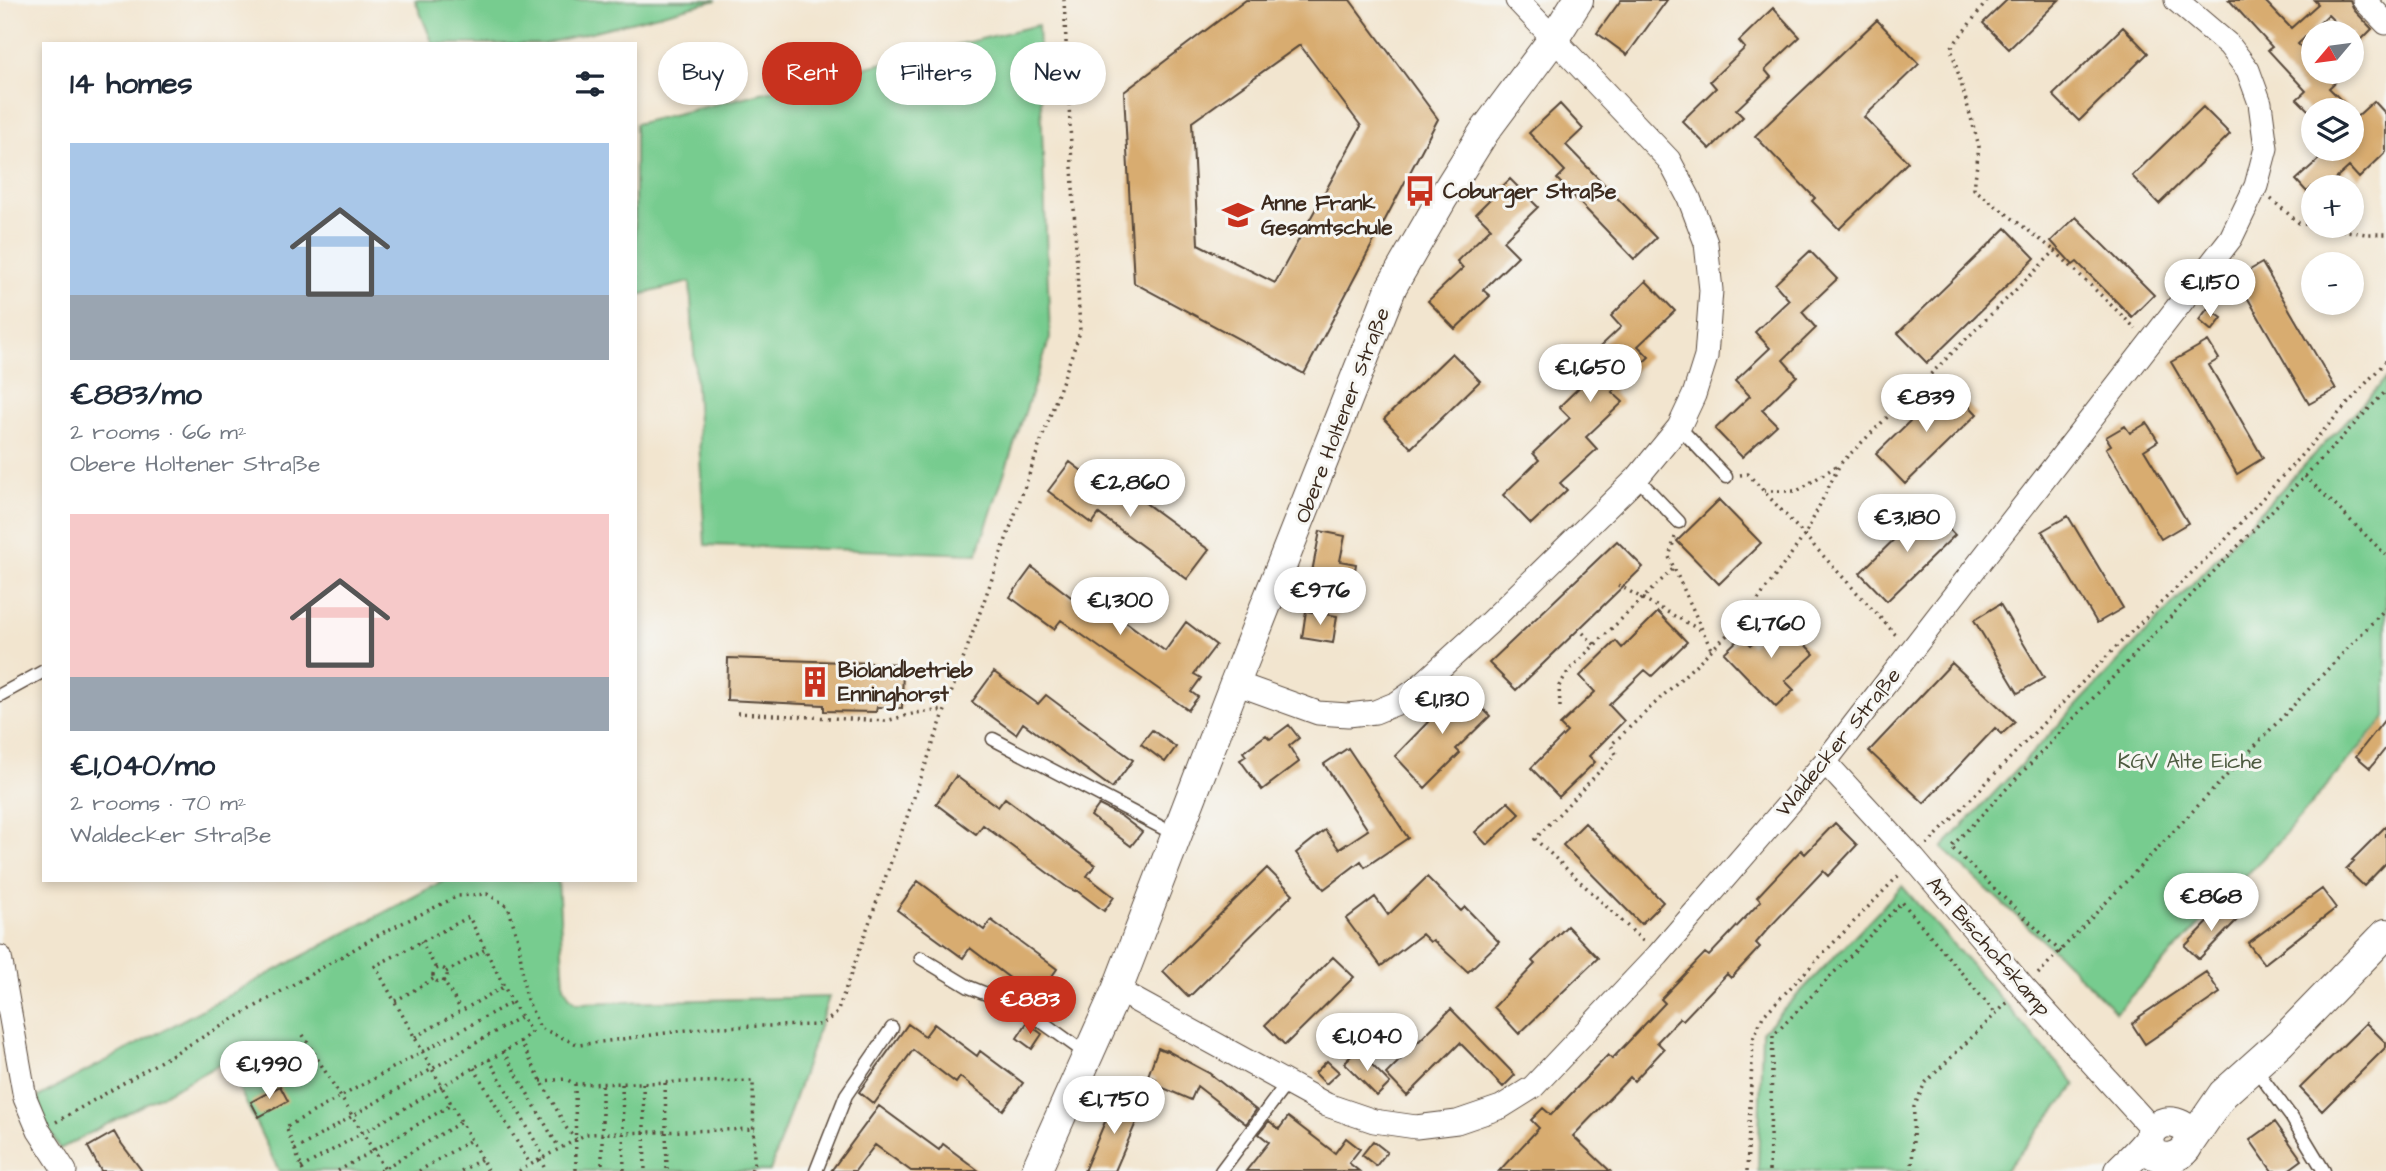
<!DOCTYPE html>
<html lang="en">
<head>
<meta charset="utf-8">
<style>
  body { margin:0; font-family:"Architects Daughter",sans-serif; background:#f6f6f7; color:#1f2937; height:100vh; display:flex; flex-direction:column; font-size:26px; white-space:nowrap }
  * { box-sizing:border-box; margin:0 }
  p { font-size:23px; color:#747a83 }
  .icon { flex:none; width:38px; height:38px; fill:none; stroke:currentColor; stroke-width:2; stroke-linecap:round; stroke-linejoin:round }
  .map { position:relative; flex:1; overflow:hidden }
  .panel { position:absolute; left:42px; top:42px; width:595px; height:840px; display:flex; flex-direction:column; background:#fff; border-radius:0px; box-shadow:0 4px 10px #0003 }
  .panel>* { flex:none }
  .top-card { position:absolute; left:658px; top:42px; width:665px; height:63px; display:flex; gap:14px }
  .needle { width:46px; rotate:241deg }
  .controls { position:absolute; left:2301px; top:21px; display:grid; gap:14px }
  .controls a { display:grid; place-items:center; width:63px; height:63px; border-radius:50%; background:#fff; box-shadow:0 4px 10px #0003; font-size:35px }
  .price { position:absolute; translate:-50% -60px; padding:0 16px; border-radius:24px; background:#fff; color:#222; font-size:23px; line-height:46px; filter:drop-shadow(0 2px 4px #0008) }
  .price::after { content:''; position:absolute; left:50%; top:42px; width:21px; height:16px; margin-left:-10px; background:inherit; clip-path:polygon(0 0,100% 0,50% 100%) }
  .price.selected { background:#c8321e; color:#fff }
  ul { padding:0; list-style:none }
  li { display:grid; align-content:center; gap:14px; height:371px; padding:0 28px }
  li span { display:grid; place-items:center; height:217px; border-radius:0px; color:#555 }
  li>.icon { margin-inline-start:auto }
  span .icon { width:126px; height:126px; fill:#fffc; stroke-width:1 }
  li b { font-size:30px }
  h2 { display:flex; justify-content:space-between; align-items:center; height:84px; padding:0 28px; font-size:30px }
  .tag { padding:0 24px; border-radius:32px; background:#fff; box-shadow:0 4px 10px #0003; font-size:24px; line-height:63px }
  .tag.selected { background:#c8321e; color:#fff }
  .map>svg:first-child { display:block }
  .green { fill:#77cc8f; stroke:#597b56; stroke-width:2 }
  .building { fill:#d8ac70; fill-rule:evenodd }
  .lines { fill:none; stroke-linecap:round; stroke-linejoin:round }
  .service-casing { stroke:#564639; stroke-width:15 }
  .minor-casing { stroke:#564639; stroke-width:25 }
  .tertiary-casing { stroke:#564639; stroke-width:32 }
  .path { stroke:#564639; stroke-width:3.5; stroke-dasharray:2 5; stroke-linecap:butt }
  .service { stroke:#fff; stroke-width:12 }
  .minor { stroke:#fff; stroke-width:23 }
  .tertiary { stroke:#fff; stroke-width:30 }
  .labels { text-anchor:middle; stroke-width:6; stroke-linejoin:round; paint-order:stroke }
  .poi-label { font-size:21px; font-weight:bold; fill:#3b2a1e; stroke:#f6f6f2; text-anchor:start }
  .street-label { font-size:21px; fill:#3b2a1e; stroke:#f6f6f2 }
  .park-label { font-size:21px; fill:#4d5b40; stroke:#f6f6f2 }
</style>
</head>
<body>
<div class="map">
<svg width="2386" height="1171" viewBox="0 0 2386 1171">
  <rect width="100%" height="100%" fill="#f6f6f2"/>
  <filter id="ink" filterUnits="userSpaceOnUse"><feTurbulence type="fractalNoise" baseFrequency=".0143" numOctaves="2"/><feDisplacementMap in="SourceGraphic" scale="14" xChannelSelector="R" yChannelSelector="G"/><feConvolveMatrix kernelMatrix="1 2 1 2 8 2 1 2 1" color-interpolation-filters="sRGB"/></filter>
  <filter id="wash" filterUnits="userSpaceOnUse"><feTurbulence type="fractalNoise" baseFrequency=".00686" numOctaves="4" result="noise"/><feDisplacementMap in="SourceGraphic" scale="28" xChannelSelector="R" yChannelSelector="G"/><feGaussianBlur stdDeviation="1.57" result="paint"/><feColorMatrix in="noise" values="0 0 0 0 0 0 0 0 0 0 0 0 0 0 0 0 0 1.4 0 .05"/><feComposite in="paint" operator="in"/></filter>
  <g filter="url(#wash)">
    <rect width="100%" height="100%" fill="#f2e5cf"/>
    <path class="green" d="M415,0h302l-173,44h-111z
      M1038,25l12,313 -73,216 -272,-9 -15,-263 -55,14v-172z
      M2386,379v338l-105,122 -165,173 -58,-58 -116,-106z
      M445,880h113l6,106 5,10 8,7 252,-6 -59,174h-491l-53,-110 -166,88 -16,-28 -6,-24z
      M1902,886l174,199 -71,86h-247l4,-139z"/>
    <g id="blocks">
      <path class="building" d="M1246,0h104l88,119 -134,255 -170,-91 -10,-191zM1300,45l61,81 -86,157 -77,-39 -6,-122z
        M1621,0h46l-40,55 -30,-22z
        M2007,0h52l-50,49 -26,-26z
        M2229,0h35l27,28 27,-24 -4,-4h36l4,10 18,19 -15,15 -5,-5v-6h-6l-18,-18 -30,29 16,17v11h32l-17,16 22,22h-43l-11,-11 9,-8 -38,-41 4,-3z
        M1773,8l27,29 -35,33 6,7 -35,33 7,7 -33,32 -28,-28 34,-33 -6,-7 35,-33 -6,-7z
        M1877,20l42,44 -55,53 44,45 -69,67 -27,-28 3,-3 -60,-62z
        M2123,27l25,26 -69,68 -26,-26z
        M2374,101l12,13v38l-27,26 -10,-11 -22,20h-15l-5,5 -11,-12 34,-31h22v-28z
        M1560,104l23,25 -17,16 90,93 -22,21 -77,-80 8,-8 -36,-38z
        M2203,107l27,27 -71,70 -27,-28z
        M1510,179l28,28 -35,34 15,15 -35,34 7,6 -35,33 -27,-28 35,-33 -6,-7 34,-33 -15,-15z
        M2076,217l78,78 -22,22 -55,-55 -4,3 -22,-24z
        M2006,228l29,30 -108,105 -29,-30z
        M1810,251l27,28 -35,33 14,16 -33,32 14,16 -35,34 15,15 -35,32 -27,-28 35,-33 -15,-15 35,-33 -15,-16 34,-32 -14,-16z
        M2262,263l74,126 -27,15 -73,-126z
        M1646,281l29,30 -37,35 11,11 -37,35 11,10 -37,35 11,12 -37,34 7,7 -36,34 -28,-29 36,-35 -6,-7 37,-35 -11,-11 36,-35 -10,-11 36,-34 -10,-11z
        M2208,308l14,10 -10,13 -13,-11z
        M2208,341l11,18 -10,6 54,93 -26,16 -66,-112z
        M1452,353l28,28 -69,67 -27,-29z
        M1948,384l29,30 -72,70 -29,-30z
        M2147,423l11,18 -14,9 44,73 -27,16 -55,-91 5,-3 -5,-8 19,-11 5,7z
        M1070,462l44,33 7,-10 88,65 -22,29 -88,-65 -7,10 -44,-33z
        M1719,500l42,43 -42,41 -42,-43z
        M1927,507l28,28 -68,66 -27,-28z
        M2068,516l55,92 -26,15 -55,-92z
        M1320,531l25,5 -5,25 16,3 -5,30 -20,-4 2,-14 -21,-4z
        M1617,541l26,26 -127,123 -27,-27z
        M1032,567l43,33 8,-10 82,61 21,-29 30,23 -22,29 7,4 -10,14 7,5 -10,13 -127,-90 -7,9 -44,-32z
        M2000,604l44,74 -26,15 -44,-73z
        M1306,611l31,5 -4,27 -31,-5z
        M1658,612l29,30 -35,34 -7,-6 -36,35 15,16 -35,35 6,6 -36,35 -28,-29 36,-36 -7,-7 35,-33 -15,-16 36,-35 6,7z
        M1780,618l34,36 -29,27 9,9 -18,17 -52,-54 18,-17 9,9z
        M728,658l175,6 -1,44 -25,-1 -1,5 -52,-1v-6l-97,-5z
        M1952,663l63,59 -13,12 -7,-6 -71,75 -55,-52z
        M994,672l44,32 8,-9 87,65 -21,28 -89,-65 -7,11 -44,-32z
        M1460,685l30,31 -34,33 4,4 -35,35 -30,-32 33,-34 -3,-3z
        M2386,718v30l-16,20 -14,-12z
        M1289,725l10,13 -10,8 10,16 -37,28 -22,-30 6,-4 -3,-4 23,-17 4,4z
        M1152,730l24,17 -11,15 -24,-18z
        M1348,748l60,90 -43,29 -4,-6 -37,28 -28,-36 29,-23 14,19 29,-19 -44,-66z
        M956,776l42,31 7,-9 90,67 -8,11 27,21 -10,14 -28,-21 -1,1 -7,-3 -85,-63 -7,9 -40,-30z
        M1508,802l12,12 -33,31 -12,-13z
        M1099,805l22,11 21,16 -11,14 -40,-30z
        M1585,823l78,79 -22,22 -78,-79z
        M1835,823l22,22 -29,31 -5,-5 -56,59 -11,13 4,4 -29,31 -4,-4 -44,46 -3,-2 -23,24 7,7 -30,32 -4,-4 -57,59 37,35h-111l40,-43 -8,-8 12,-12 8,7 57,-60 4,4 53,-56 -4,-4 44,-46 4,3 52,-55 -4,-4 44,-47 4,4z
        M2386,826v37l-22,23 -18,-17 8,-8 -2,-1z
        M1267,868l26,26 -104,103 -26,-26z
        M1427,877l34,34 4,-4 34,35 -31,30 -35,-32 -3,2 -8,-8 -41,32 -35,-47 29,-22 13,18z
        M918,881l66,49 7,-10 66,49 -21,29 -66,-50 -7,10 -66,-48z
        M2322,889l14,19 -72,56 -16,-21z
        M2223,907l14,13 -38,39 -14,-13z
        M1567,926l31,32 -79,76 -25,-27 41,-43 -3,-3z
        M1333,957l21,20 -69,68 -20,-20z
        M2206,972l14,21 -75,51 -13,-20 8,-6 -1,-1z
        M1451,1009l64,66 -12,12 -43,-44 -53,53 -21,-22z
        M1027,1023l15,11 -10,15 -15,-11z
        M2366,1023l20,20v4l-64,64 -22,-23z
        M908,1024l17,12 9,-12 43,32 3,-5 43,32 -20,27 -43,-33 -4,6 -43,-33 -39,54 -15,-12z
        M1158,1048l7,3 1,-1 43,23 47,37 -10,14 -49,-38 -6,14 -37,-16 2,-5 -8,-3z
        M1357,1050l33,33 -13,13 -33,-33z
        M1327,1061l12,11 -13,12 -11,-11z
        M280,1086l8,15 -29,16 -8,-15z
        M1116,1096l26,11 -4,11 -23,53h-31z
        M879,1106l60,44 4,-6 36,27h-68l-36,-26 -20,26h-24z
        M1288,1117l47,36 11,-15 14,11 -11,14 10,8h-113l23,-29 -10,-8 10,-13 10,8z
        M2275,1122l27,38 -15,11h-15l-22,-31z
        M114,1132l4,7 24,32h-41l-13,-24z
        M1373,1141l14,11 -11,14 -14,-11z"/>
    </g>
  </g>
  <g filter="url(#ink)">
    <use href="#blocks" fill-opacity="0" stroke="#564639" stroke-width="2"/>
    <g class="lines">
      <defs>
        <path id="service" d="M1679,427l47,50
          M1637,478l42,44
          M0,695l44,-24
          M993,739l183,96
          M921,958l48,29 55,22 64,46
          M2254,1067l38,51 32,53
          M816,1171l30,-76 46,-67
          M1221,1171l66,-88"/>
        <path id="minor" d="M2364,0l22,23
          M1235,683l83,30 30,2 27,-3 22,-9 20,-14 71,-65 149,-146 42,-51 15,-32 12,-38 5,-67 -5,-47 -17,-45 -20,-38 -152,-160
          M1825,762l89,97 110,129 129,142
          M0,957l25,141 14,33 26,40
          M1117,990l210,115 47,16 42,6 41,-5 44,-15 32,-20 125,-132 167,-193 406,-524 25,-52 10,-38 -6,-45 -12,-33 -19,-25 -53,-45"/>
        <path id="tertiary" d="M2190,1142l33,-48 57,-51 106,-109
          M1036,1171l81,-181 118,-307 157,-397 50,-87 42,-67 70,-94 24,-38
          M2119,1171c9,-9 19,-18 27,-28 4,-5 4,-10 9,-15 5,-5 13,-7 20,-5 32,9 6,48 -23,30l-3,-13"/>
      </defs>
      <use href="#service" class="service-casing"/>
      <use href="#minor" class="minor-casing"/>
      <use href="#tertiary" class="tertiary-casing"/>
      <path class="path" d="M1987,1l-36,47 28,98 -5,43 81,62
        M2271,199l28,24 15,3
        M2314,226l52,8h20
        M1740,475l8,-1 148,161
        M2305,476l81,79
        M1764,491h33l41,-26
        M1675,537l-6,20 42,92
        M1618,585l84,46
        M1578,628l17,17
        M1560,707l-1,-21 10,-16 105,-102
        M737,713l149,8 30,-8 29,-3
        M1927,845l189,-198 108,-106 162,-180
        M421,941l16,29
        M1643,941l-108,-102 81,-85 -5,-9 134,-127 60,-83 35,-71 215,-213 81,78
        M2061,952l-110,-105 435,-456
        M433 975a7 7 0 1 1 14 0a7 7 0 1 1-14 0Z
        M446,972l40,-23
        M2038,974l348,-366
        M443,980l18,30
        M395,1001l40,-23
        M303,1035l83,136
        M415,1037l90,-51
        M520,1041l47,88 9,10
        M503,1051l56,97
        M489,1059l55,98
        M474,1068l56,96
        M541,1081l25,-2 9,5 178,-3 1,81 -3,9
        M643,1083l2,88
        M665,1083l2,88
        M575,1084l1,87
        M622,1084l2,87
        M56,1122l326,-189 76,-37 29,-2 21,12 11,37 6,52 15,33 39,17 130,-18 112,-2 16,-12 243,-681 -16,-332
        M295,1150l225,-133
        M540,1159l6,12
        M301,1168c56,-32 110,-63 165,-96 19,-11 50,-24 65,-40l-19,-30 -43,-85 -94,49c38,68 76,137 113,205
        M303,1171l-17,-44 226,-125
        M338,1171l113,-66
        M380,1171l81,-49
        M419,1171l52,-31
        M461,1171l21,-12
        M519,1171l67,-37 169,-5
        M602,1171v-87
        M1747,1171l6,-132 10,-23 137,-142
        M1769,1171l4,-135 129,-134 94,112
        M1912,1171l2,-64 11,-24 84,-82"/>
      <use href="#service" class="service"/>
      <use href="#minor" class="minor"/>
      <use href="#tertiary" class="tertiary"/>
    </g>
  </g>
  <defs>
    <symbol id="bus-bare" viewBox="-9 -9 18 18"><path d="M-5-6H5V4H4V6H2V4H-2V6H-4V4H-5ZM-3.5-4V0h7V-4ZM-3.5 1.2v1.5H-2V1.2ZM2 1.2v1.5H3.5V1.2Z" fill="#c8321e" stroke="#f6f6f2" stroke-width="2.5" paint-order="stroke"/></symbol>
    <symbol id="school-bare" viewBox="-9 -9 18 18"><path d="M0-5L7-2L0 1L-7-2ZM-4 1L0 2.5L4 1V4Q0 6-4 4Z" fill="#c8321e" stroke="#f6f6f2" stroke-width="2.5" paint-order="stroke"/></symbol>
    <symbol id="building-bare" viewBox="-9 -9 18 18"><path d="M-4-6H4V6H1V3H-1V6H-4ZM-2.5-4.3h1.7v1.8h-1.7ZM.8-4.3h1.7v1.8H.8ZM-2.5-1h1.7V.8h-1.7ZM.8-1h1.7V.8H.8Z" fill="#c8321e" stroke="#f6f6f2" stroke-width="2.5" paint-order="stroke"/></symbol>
  </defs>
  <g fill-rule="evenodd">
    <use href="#bus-bare" x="1398" y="169" width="44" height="44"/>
    <use href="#school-bare" x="1216" y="193" width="44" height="44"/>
    <use href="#building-bare" x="793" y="660" width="44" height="44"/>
  </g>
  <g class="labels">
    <g class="poi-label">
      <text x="1443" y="198">Coburger Straße</text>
      <text x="1261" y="210">Anne Frank<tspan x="1261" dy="24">Gesamtschule</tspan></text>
      <text x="838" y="677">Biolandbetrieb<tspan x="838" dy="24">Enninghorst</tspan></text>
    </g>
    <g class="street-label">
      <text transform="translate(1342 415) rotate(-69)" y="7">Obere Holtener Straße</text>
      <text transform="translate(1838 742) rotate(-51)" y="7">Waldecker Straße</text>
      <text transform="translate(1989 946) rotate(49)" y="7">Am Bischofskamp</text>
    </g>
    <g class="park-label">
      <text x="2190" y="768">KGV Alte Eiche</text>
    </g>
  </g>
</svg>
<div class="controls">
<a><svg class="needle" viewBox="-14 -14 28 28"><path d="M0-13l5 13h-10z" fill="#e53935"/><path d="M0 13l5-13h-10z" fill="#747a83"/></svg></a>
<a><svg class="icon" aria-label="layers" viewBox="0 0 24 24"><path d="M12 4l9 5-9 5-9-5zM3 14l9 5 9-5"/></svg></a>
<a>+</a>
<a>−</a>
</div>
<b class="price" style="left:2210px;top:319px">€1,150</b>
<b class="price" style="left:1590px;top:404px">€1,650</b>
<b class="price" style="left:1926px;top:434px">€839</b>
<b class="price" style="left:1130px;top:519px">€2,860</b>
<b class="price" style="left:1907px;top:554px">€3,180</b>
<b class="price" style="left:1320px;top:627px">€976</b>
<b class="price" style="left:1120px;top:637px">€1,300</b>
<b class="price" style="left:1771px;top:660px">€1,760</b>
<b class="price" style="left:1442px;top:736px">€1,130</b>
<b class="price" style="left:2211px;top:933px">€868</b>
<b class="price selected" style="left:1030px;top:1036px">€883</b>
<b class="price" style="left:1367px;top:1073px">€1,040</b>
<b class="price" style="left:269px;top:1101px">€1,990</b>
<b class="price" style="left:1114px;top:1136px">€1,750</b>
<div class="top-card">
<a class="tag">Buy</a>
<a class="tag selected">Rent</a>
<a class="tag">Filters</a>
<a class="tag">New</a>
</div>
<section class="panel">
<h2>14 homes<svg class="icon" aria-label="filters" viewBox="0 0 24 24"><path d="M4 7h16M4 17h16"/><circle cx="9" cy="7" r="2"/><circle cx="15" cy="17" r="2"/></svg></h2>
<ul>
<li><span style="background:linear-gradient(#a9c7e8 70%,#9aa5b1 0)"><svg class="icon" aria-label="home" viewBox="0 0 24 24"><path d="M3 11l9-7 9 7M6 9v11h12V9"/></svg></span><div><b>€883/mo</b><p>2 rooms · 66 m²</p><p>Obere Holtener Straße</p></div></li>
<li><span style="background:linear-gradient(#f6c9c9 75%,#9aa5b1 0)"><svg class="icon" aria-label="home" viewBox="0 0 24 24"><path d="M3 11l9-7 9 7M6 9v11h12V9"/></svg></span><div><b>€1,040/mo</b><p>2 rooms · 70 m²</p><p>Waldecker Straße</p></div></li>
</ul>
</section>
</div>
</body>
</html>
